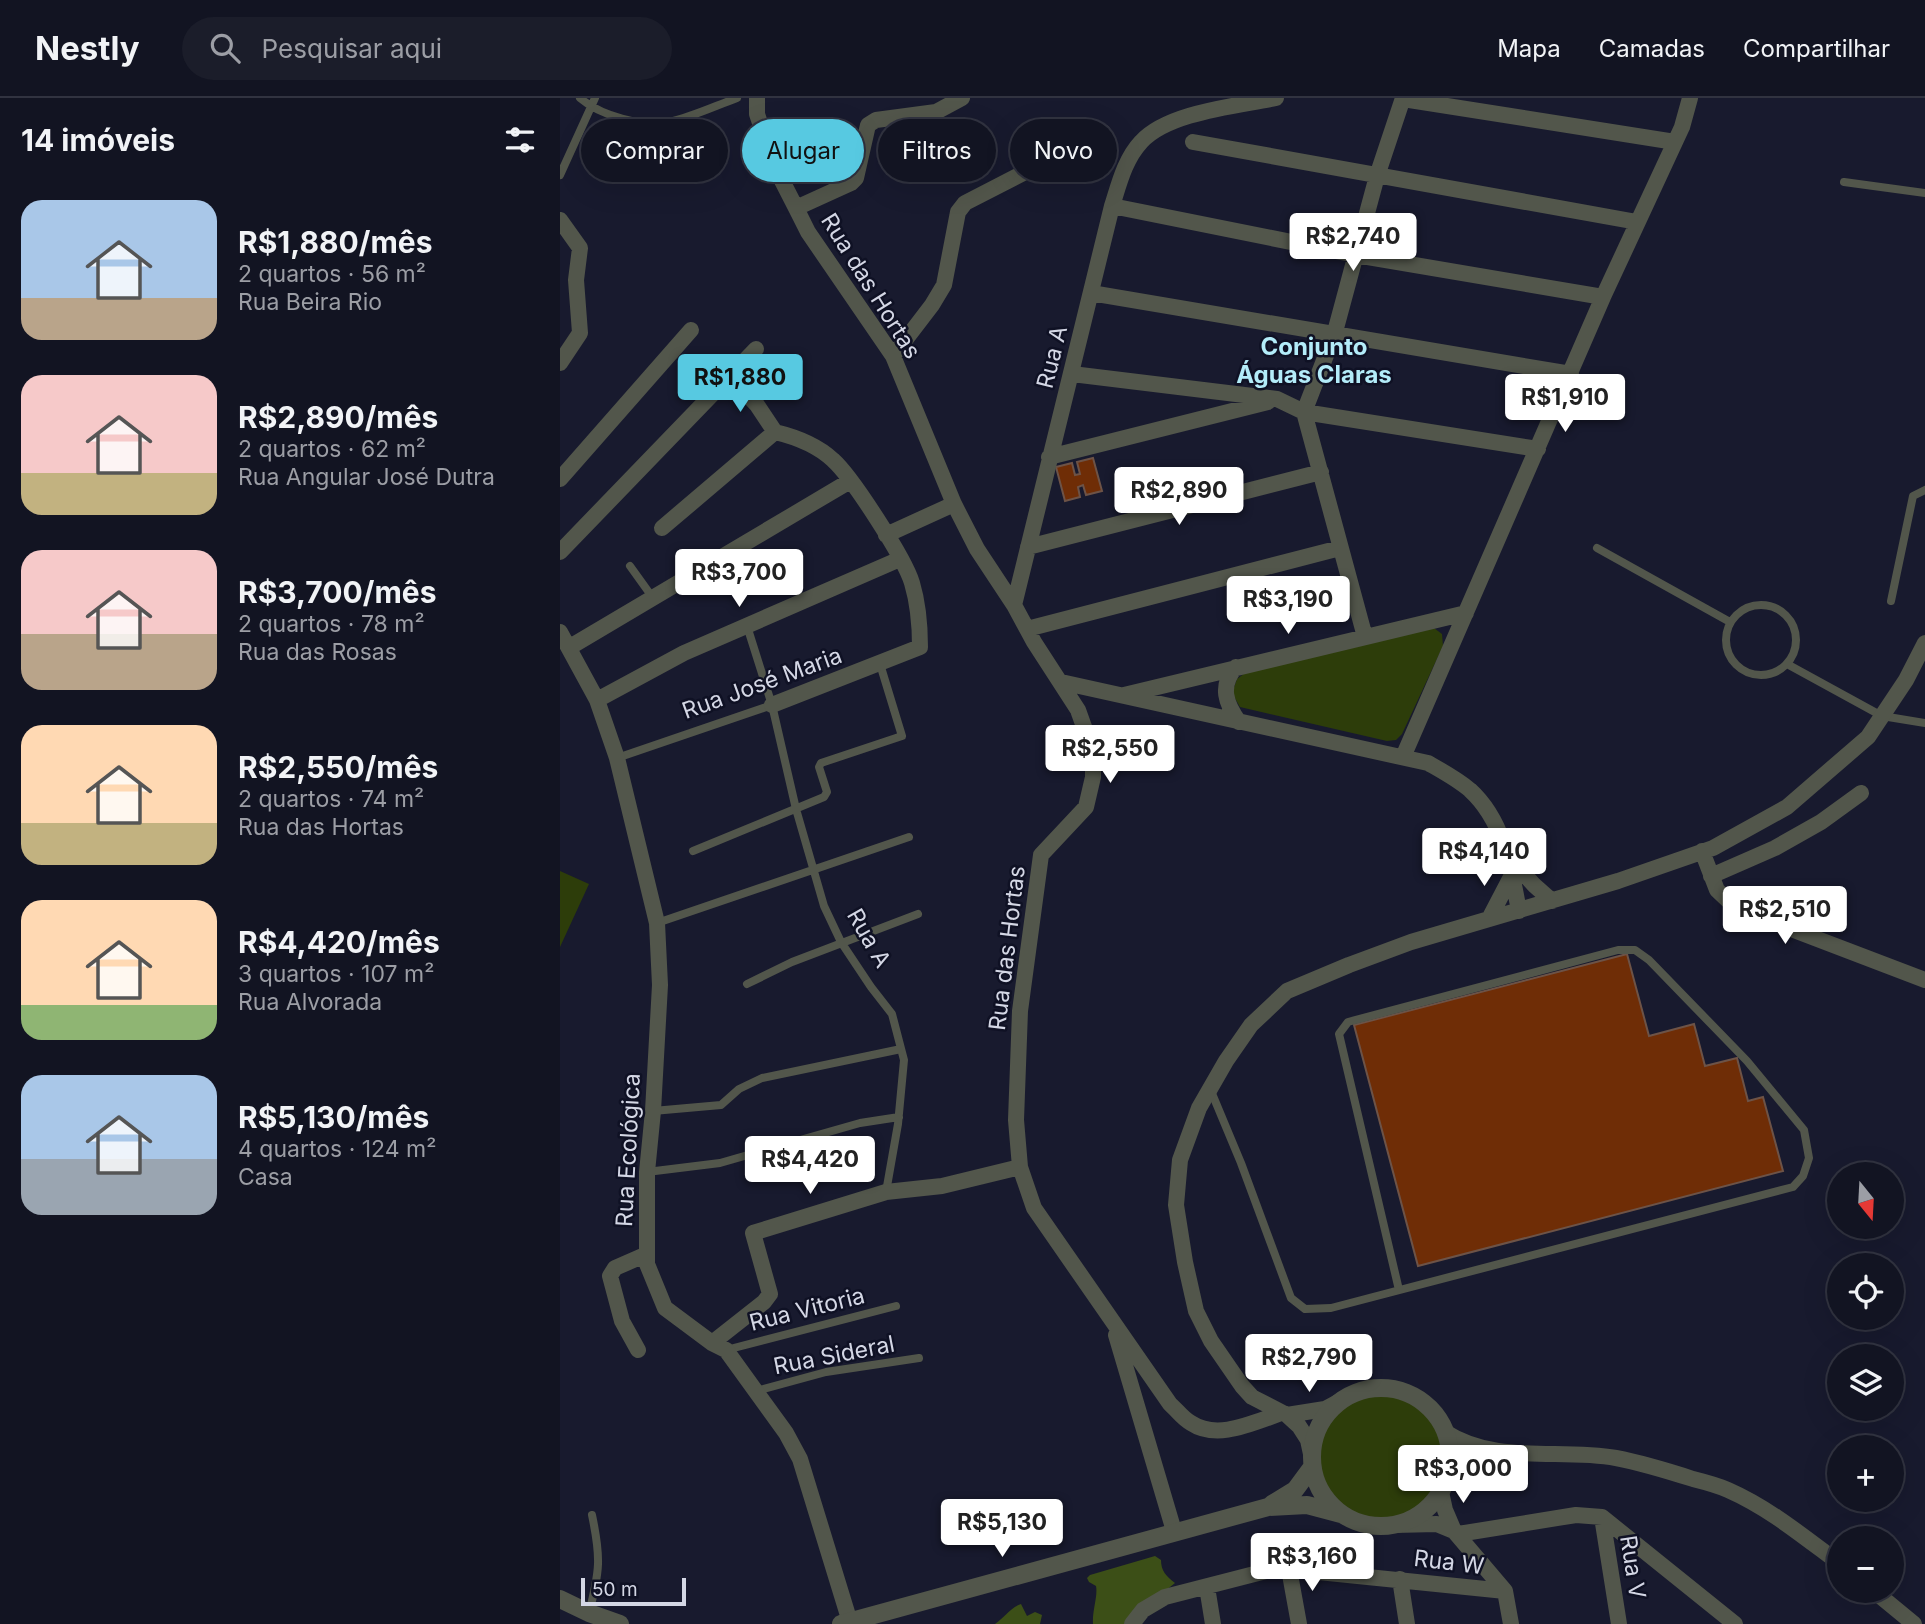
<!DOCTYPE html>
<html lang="pt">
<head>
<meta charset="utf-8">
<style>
  body { margin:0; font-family:Inter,sans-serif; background:#1b1d2a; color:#f1f3f6; height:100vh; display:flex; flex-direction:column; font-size:26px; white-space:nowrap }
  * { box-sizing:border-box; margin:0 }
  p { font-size:23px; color:#9c9ea5 }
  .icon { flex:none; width:38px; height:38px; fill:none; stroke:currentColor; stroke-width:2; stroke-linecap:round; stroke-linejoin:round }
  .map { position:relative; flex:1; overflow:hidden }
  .drawer { display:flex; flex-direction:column; background:#121422; width:560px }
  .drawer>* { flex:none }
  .guide { position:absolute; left:21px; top:21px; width:665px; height:63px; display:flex; gap:14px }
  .needle { width:46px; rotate:162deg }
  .tools { position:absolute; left:1267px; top:1064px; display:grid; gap:14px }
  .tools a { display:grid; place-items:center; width:77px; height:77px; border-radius:50%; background:#121422; box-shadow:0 7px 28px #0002,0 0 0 2px #313340; font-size:35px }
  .scale { position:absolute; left:21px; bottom:18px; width:105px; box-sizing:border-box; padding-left:7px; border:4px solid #d4d7e5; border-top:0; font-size:19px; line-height:24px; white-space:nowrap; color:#d4d7e5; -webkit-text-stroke:5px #0f1124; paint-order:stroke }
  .price { position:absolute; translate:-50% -60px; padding:0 16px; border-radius:7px; background:#fff; color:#222; font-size:23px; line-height:46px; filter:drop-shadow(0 2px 4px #0008) }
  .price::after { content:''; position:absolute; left:50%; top:42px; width:21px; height:16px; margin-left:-10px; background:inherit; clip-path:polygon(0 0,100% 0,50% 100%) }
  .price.current { background:#57c9e1; color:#111 }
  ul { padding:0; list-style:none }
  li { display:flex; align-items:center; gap:21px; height:175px; padding:0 21px }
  li span { display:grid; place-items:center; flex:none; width:196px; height:140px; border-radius:21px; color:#555 }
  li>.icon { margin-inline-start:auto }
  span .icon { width:84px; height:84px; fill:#fffc; stroke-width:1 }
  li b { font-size:30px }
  h2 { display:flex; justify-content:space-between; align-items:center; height:84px; padding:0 21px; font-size:30px }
  .chip { padding:0 24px; border-radius:32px; background:#121422; box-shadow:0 7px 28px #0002,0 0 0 2px #313340; font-size:24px; line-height:63px }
  .chip.current { background:#57c9e1; color:#111 }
  header { display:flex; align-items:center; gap:42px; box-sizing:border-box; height:98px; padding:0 35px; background:#121422; border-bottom:2px solid #313340 }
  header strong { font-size:33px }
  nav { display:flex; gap:38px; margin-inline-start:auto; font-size:24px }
  .search { width:490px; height:63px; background:#1b1d2a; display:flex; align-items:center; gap:18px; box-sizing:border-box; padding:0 24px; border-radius:38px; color:#9c9ea5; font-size:26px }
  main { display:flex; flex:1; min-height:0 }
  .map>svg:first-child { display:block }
  .green { fill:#2d3d0a }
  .forest { fill:#3c4f17 }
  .building { fill:#6f2d06; stroke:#6d5347; stroke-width:2 }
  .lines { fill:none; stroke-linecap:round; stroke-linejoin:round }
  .service { stroke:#52564b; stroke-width:8 }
  .minor { stroke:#52564b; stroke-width:16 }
  .tertiary { stroke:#52564b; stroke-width:18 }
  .labels { text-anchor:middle; stroke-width:5; stroke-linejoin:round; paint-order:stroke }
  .street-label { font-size:23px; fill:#d4d7e5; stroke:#0f1124 }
  .neighbourhood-label { font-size:24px; font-weight:bold; fill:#b3ecf9; stroke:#0f1124 }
</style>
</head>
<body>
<header>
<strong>Nestly</strong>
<div class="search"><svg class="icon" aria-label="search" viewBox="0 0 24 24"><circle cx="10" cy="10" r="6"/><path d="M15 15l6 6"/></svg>Pesquisar aqui</div>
<nav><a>Mapa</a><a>Camadas</a><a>Compartilhar</a></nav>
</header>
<main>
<section class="drawer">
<h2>14 imóveis<svg class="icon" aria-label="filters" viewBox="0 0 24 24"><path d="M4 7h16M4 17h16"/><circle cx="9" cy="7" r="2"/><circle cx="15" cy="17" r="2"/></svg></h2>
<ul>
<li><span style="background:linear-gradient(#a9c7e8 70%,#b9a48a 0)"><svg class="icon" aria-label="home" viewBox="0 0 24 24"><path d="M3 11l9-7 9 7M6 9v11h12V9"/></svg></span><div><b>R$1,880/mês</b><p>2 quartos · 56 m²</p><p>Rua Beira Rio</p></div></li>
<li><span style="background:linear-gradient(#f6c9c9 70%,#c2b280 0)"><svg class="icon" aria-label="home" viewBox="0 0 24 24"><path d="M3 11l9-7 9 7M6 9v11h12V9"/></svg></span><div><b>R$2,890/mês</b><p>2 quartos · 62 m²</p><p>Rua Angular José Dutra</p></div></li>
<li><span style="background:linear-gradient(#f6c9c9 60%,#b9a48a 0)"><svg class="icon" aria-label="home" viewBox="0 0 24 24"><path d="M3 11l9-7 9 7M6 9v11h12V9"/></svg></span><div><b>R$3,700/mês</b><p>2 quartos · 78 m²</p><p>Rua das Rosas</p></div></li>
<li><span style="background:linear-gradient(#ffd9b3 70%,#c2b280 0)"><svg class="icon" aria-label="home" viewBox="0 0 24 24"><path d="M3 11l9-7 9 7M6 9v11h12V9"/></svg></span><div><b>R$2,550/mês</b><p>2 quartos · 74 m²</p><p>Rua das Hortas</p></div></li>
<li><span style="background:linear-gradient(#ffd9b3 75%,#8fb573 0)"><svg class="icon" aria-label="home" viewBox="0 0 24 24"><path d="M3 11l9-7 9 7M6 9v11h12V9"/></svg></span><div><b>R$4,420/mês</b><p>3 quartos · 107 m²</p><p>Rua Alvorada</p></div></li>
<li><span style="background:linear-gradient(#a9c7e8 60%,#9aa5b1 0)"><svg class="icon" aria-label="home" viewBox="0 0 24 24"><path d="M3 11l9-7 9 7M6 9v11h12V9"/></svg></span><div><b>R$5,130/mês</b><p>4 quartos · 124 m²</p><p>Casa</p></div></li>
</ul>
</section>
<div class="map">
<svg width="1365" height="1526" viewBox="0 0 1365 1526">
  <rect width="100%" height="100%" fill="#181a2e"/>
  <path class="green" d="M874,530l8,6 1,12 -41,88 -6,6 -9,1 -147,-34 -8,-14 5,-14 8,-6z
    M0,773l29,13 -29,63z
    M758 1359a62 62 0 1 1 124 0a62 62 0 1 1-124 0Z"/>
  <path class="forest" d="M595,1458l6,4c0,11 5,16 14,23l-51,41h-31c-1,-13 5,-28 3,-38l-7,-4 -2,-4 3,-3z
    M461,1506l6,12 8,-4 7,3 -2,9h-45c10,-7 15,-16 26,-20z"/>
  <path class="building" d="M533,360l9,33 -16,4 -3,-10 -5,2 2,10 -15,4 -9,-34 16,-4 3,12 5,-1 -3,-12z
    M1067,856l22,82 45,-12 11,42 32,-8 11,43 15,-4 20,74 -365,95 -64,-241z"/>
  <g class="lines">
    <path class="service" d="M20,0c21,18 61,29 89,24 23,-5 46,-16 68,-24
      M0,77l35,-77
      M1284,84l81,11
      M1037,450l133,74
      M70,468l23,32
      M1331,503l22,-105 12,-6
      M1166 542a35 35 0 1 1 70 0a35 35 0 1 1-70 0Z
      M187,528l25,79 24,104 28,97 17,36 30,45 21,27 12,46 -6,64 -12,68
      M1227,566l95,52 43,7
      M57,660l155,-53
      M133,753l131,-54 3,-5 -8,-25 2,-4 81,-27 -22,-72
      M97,825l252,-86
      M187,886l45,-22 126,-48
      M651,993l30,72 50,135 14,11 26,-1 462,-121 10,-11 6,-18 -5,-28 -57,-69 -98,-101 -14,-10h-17l-270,72 -9,12 60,256
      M93,1013l68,-6 18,-16 23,-11 139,-29
      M87,1074l73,-9 140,-40 39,-6
      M166,1252l170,-44
      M196,1293l70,-19 93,-14
      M29,1515c11,-43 12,-55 3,-98"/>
    <path class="minor" d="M197,0v16l17,51 22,43 12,24 85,124 61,148 23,45 37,56 20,37 44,68 15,42v25l-7,30 -45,48 -21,156 -4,109 4,47 14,41 136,196c7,6 13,15 21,19 27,18 63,-1 91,-10
      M843,1l272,43
      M633,44l444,80
      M552,108l244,49 247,42
      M236,110l55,-25 5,-5 12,-53 8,-5 60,-8 26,-14
      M0,122l20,28 -4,32 4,53 -20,30
      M531,195l480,81
      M333,258l39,-51 12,-20 14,-73 7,-9 138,-71
      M512,276l205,25 27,13 234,37
      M170,278l27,29 18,27
      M489,359l219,-55
      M0,381l131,-149
      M102,430l113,-96
      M326,437l68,-31
      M468,449l293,-75
      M0,454l196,-203
      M454,507l98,-399c7,-22 13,-47 29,-64 27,-30 97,-36 135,-44
      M467,531l313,-81
      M0,534l37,68 20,58 40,165 3,62 -7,126 -6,61v92l18,44 47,35 14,7 60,83 14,26 50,163
      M805,539l-61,-225 31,-80 42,-156 26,-78
      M10,549l280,-166
      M676,569c-17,19 -10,37 3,55
      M501,584l367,81c14,8 29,16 42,27 34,31 41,78 49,121
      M564,597l342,-82
      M37,602l87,-47 216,-94
      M212,607l148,-58c0,-21 -2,-44 -8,-64 -7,-24 -60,-106 -79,-123 -16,-15 -37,-23 -58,-28
      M843,659l200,-460 79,-170 8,-29
      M1142,753l15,39 19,18 189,72
      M950,760l24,27 18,16
      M1151,778l64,-28 46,-26 40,-29
      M929,821l24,-46
      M556,1237l58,196
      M152,1245l52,-41 6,-8 -17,-61 133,-41 56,-6 78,-19
      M78,1252l-16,-29 -12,-45 5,-8 32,-14
      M727,1317l38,-6 15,-8
      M885,1334c51,33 114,16 171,26 26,5 52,13 77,21 12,3 24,6 35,11 41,18 76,47 111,73
      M751,1356l-3,-14 -9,-14 -12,-11 -35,-18 -10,-11 -31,-45 -15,-30 -11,-49 -9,-57 4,-45 19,-52 27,-47 25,-36 36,-34 62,-26 62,-23 207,-61 95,-33 74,-41 81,-70 38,-57 19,-37
      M883,1389c21,-20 45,-24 73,-30
      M881,1394l4,18 9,21 51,60 6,33
      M1042,1419l17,107
      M834,1427l43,-1 17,7
      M898,1436l118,-19 26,2 133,107
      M729,1471l10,55
      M840,1481l7,45
      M647,1489l6,37
      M1314,1493l40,33
      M572,1526l11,-14 22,-13 101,-26 23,-2 216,22"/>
    <path class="tertiary" d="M752 1359a69 69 0 1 1 138 0a69 69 0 1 1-138 0Z
      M712,1406l23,-14 17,-23
      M0,1501l29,14 31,11
      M281,1526l427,-117 39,-2 34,9"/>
  </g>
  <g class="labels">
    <g class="street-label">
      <text transform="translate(311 188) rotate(58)" y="8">Rua das Hortas</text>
      <text transform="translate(492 259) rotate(-76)" y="8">Rua A</text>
      <text transform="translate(202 585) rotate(-20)" y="8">Rua José Maria</text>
      <text transform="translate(309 840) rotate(60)" y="8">Rua A</text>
      <text transform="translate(447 850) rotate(-83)" y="8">Rua das Hortas</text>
      <text transform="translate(68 1052) rotate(-87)" y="8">Rua Ecológica</text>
      <text transform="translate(247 1211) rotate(-14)" y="8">Rua Vitoria</text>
      <text transform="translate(274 1257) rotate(-11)" y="8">Rua Sideral</text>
      <text transform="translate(889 1464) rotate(7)" y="8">Rua W</text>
      <text transform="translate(1073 1469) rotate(81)" y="8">Rua V</text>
    </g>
    <g class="neighbourhood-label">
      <text x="754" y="257">Conjunto<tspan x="754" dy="28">Águas Claras</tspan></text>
    </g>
  </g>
</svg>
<div class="tools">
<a><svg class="needle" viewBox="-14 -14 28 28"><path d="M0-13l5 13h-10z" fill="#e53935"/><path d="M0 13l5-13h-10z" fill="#9c9ea5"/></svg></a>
<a><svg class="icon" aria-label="locate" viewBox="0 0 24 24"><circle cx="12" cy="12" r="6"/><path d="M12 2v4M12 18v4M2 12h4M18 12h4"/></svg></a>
<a><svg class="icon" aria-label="layers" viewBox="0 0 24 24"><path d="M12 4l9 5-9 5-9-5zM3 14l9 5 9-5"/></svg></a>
<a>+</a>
<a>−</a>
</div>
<div class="scale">50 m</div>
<b class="price" style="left:793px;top:175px">R$2,740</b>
<b class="price current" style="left:180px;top:316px">R$1,880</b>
<b class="price" style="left:1005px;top:336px">R$1,910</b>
<b class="price" style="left:619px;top:429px">R$2,890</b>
<b class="price" style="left:179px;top:511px">R$3,700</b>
<b class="price" style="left:728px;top:538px">R$3,190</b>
<b class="price" style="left:550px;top:687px">R$2,550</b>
<b class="price" style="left:924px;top:790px">R$4,140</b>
<b class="price" style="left:1225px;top:848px">R$2,510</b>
<b class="price" style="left:250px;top:1098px">R$4,420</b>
<b class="price" style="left:749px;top:1296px">R$2,790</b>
<b class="price" style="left:903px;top:1407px">R$3,000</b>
<b class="price" style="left:442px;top:1461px">R$5,130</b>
<b class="price" style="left:752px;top:1495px">R$3,160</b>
<div class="guide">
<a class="chip">Comprar</a>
<a class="chip current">Alugar</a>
<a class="chip">Filtros</a>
<a class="chip">Novo</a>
</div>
</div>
</main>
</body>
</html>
